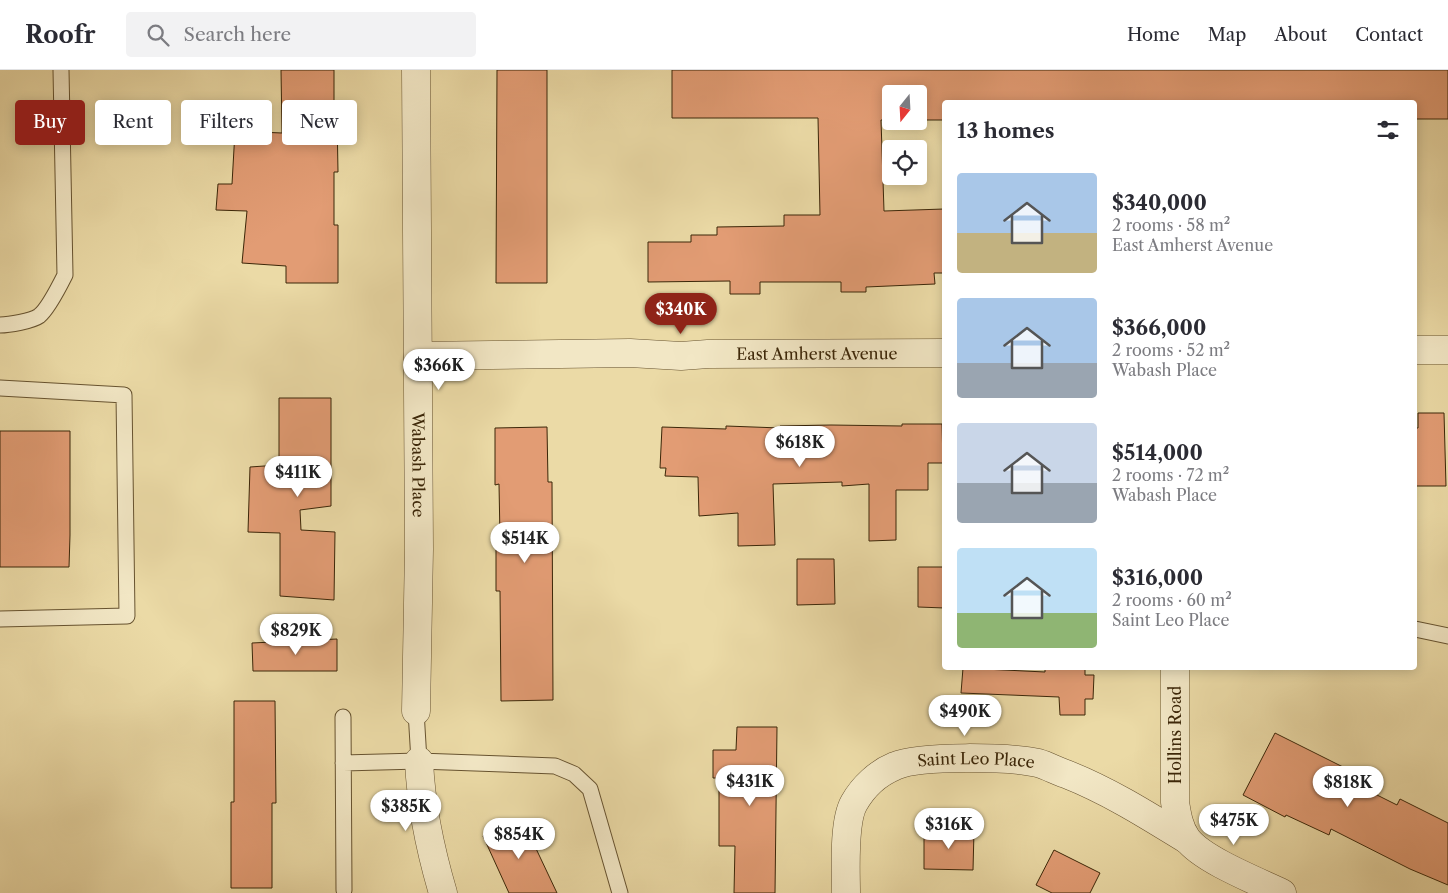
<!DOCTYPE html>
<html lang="en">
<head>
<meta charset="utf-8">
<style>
  body { margin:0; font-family:"Libre Caslon Text",serif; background:#f2f2f3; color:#2b2b33; height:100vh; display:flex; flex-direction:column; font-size:19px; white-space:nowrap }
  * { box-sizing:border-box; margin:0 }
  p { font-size:16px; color:#7c7c81 }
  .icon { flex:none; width:28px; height:28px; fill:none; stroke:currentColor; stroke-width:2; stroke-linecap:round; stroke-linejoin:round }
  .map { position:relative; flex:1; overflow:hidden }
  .sheet { position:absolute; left:942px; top:30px; width:475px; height:570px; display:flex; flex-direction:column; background:#fff; border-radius:5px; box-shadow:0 2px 12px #0003 }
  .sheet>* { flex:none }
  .hud { position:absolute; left:15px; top:30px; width:475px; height:45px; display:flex; gap:10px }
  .needle { width:32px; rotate:198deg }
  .buttons { position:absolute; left:882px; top:15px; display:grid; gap:10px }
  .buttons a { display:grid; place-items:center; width:45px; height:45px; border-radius:5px; background:#fff; box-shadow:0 2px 12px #0003; font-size:25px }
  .price { position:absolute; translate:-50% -42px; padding:0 11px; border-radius:18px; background:#fff; color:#222; font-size:16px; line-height:32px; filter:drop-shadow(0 1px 2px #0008) }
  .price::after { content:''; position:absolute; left:50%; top:30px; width:15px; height:11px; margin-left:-8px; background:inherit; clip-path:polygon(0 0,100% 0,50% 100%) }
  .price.active { background:#8f2418; color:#fff }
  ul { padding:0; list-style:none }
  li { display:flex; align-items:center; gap:15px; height:125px; padding:0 15px }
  li span { display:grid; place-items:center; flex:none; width:140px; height:100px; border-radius:5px; color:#555 }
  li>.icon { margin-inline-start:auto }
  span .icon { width:60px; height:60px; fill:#fffc; stroke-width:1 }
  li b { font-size:21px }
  h2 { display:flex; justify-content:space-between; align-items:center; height:60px; padding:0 15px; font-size:21px }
  .pill { padding:0 18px; border-radius:5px; background:#fff; box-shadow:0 2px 12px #0003; font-size:18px; line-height:45px }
  .pill.active { background:#8f2418; color:#fff }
  header { display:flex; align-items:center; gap:30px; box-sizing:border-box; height:70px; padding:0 25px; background:#fff; border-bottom:1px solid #e1e1e2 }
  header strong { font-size:24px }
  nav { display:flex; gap:28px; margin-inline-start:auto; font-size:18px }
  .search { width:350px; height:45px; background:#f2f2f3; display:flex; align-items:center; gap:12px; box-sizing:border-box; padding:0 18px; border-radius:5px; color:#7c7c81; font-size:19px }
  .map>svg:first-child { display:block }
  .building { fill:#e29c74; stroke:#3b2608 }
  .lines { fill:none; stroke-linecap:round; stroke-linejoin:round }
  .lane-casing { stroke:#675330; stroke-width:17 }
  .street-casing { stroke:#675330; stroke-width:29 }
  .lane { stroke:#f2e7c5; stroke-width:15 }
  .street { stroke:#f2e7c5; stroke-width:28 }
  .labels { text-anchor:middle; stroke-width:4.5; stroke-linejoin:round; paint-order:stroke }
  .street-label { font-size:16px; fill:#3b2608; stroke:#f2e7c5 }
</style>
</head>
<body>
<header>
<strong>Roofr</strong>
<div class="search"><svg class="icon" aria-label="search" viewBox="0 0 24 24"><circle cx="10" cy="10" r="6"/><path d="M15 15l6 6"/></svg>Search here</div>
<nav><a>Home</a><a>Map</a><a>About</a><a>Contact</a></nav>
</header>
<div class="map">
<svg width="1448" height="823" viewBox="0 0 1448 823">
  <rect width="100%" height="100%" fill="#ebdaa6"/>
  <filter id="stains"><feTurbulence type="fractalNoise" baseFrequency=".004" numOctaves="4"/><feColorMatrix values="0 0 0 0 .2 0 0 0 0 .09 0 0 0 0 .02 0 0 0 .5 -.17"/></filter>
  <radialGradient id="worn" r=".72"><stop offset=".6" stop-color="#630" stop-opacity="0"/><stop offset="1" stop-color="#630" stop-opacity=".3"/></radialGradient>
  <path class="building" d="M281,0h53v46h3l1,56h-4v53h4v58h-52v-17l-44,-3 5,-52 -31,-1 2,-26h14l3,-53 47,2z
    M497,0h50v213h-51z
    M672,0h776v49h-33v-17h-470v18h-26v-26h-28v26h-10l3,91 60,-2 1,64h-11l1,11 -69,3v5h-25v-10h-81v12h-30v-13l-82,1v-40h43v-7h26v-8l67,-1v-11h36l-2,-97h-146z
    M279,328h52v108l-31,4 1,20 34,2 -1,68 -54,-4v-63l-32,-1 2,-65 29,-2z
    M1418,343h26l2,73h-31v-58h3z
    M902,354h40l1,39h-15v27h-32v50l-27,1v-57l-27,2v-4l-69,2 2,61 -37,1v-33l-39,3 -1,-39 -33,-1 1,-8h-6l2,-41 64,2v-3l54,2v-2l51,-1 71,1z
    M547,357l1,55h4l1,218 -52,1 -1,-110h-4v-53h4l-1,-54 -4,1v-57z
    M0,361h70v104l-1,32h-69z
    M797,489h37l1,45 -38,1z
    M918,497h27v41l-27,-1z
    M337,569v32h-84l-1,-28z
    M963,598l82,4v-4h40v7h9l-1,24h-8v16h-25l-1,-18 -98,-4z
    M234,631h41l1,102h-4v85h-41v-86h3z
    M737,657h40l-2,166h-41l1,-47h-16v-68h-6v-28h23z
    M1275,663l76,38 -4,9 50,25 3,-6 48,24v62l-38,-16 -79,-40 -2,6 -43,-20 -1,2 -42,-22z
    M522,749l35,74h-48l-26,-57z
    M924,760l50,1 -1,39 -49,-1z
    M1054,780l46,23 -10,20h-38l-16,-8z"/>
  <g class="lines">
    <defs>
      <path id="lane" d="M0,255c9,0 32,-4 39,-9 9,-7 21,-31 26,-41l-4,-205
        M0,318l124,7 3,221 -127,3
        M1415,559l33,7
        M416,641l3,50
        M343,647l1,173
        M343,693l76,-2 136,5 19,8 16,15 30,104"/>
      <g id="street">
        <path id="s1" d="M416,0l3,479 -3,162"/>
        <path d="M1415,280h33"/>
        <path id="s2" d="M418,286l212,-3 51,3 27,-2 237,-1"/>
        <path d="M1175,598v134c2,13 4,26 12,37 16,21 70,42 95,54"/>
        <path d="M419,691c2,46 11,88 24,132"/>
        <path id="s3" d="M846,823c0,-22 -3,-71 8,-90 9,-16 24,-30 41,-37 25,-11 116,-9 143,-3 10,3 19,8 28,11 43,17 81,41 120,65"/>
      </g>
    </defs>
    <use href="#lane" class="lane-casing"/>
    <use href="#street" class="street-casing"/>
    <use href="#lane" class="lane"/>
    <use href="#street" class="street"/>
  </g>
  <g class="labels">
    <g class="street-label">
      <text dy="6" stroke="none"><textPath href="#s2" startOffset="399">East Amherst Avenue</textPath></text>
      <text dy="6" stroke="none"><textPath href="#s1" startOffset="395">Wabash Place</textPath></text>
      <text transform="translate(1175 665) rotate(-90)" y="6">Hollins Road</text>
      <text dy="6" stroke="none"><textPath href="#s3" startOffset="229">Saint Leo Place</textPath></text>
    </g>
  </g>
  <rect width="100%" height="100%" filter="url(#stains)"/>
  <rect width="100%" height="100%" fill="url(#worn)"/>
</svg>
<div class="buttons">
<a><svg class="needle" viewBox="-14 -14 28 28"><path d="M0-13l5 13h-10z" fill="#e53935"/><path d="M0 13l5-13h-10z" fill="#7c7c81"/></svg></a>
<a><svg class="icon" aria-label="locate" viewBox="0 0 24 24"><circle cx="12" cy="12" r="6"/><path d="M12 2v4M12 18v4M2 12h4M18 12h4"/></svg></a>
</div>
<b class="price active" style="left:681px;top:265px">$340K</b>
<b class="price" style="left:439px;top:321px">$366K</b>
<b class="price" style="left:800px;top:398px">$618K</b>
<b class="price" style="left:298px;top:428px">$411K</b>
<b class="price" style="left:525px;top:494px">$514K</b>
<b class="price" style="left:296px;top:586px">$829K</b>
<b class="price" style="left:965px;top:667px">$490K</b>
<b class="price" style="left:750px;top:737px">$431K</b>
<b class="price" style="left:1348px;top:738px">$818K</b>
<b class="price" style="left:406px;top:762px">$385K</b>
<b class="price" style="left:1234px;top:776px">$475K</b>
<b class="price" style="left:949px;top:780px">$316K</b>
<b class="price" style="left:519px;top:790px">$854K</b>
<div class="hud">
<a class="pill active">Buy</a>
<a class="pill">Rent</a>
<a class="pill">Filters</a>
<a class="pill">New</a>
</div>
<section class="sheet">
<h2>13 homes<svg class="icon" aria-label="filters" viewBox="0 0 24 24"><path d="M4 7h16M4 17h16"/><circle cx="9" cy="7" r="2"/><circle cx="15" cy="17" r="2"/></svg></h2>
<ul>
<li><span style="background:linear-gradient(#a9c7e8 60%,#c2b280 0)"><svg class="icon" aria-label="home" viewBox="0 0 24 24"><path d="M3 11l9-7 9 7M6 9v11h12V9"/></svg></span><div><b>$340,000</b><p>2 rooms · 58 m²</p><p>East Amherst Avenue</p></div></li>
<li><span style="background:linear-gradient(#a9c7e8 65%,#9aa5b1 0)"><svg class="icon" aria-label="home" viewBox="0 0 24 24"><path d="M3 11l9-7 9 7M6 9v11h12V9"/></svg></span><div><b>$366,000</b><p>2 rooms · 52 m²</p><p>Wabash Place</p></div></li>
<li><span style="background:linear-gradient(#c9d6e8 60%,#9aa5b1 0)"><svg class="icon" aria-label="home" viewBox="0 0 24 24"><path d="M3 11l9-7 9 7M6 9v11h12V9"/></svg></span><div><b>$514,000</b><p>2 rooms · 72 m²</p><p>Wabash Place</p></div></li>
<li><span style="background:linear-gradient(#bfe0f5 65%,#8fb573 0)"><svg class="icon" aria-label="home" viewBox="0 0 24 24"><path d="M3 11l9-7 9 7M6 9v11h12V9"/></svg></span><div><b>$316,000</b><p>2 rooms · 60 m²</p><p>Saint Leo Place</p></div></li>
</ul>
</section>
</div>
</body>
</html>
